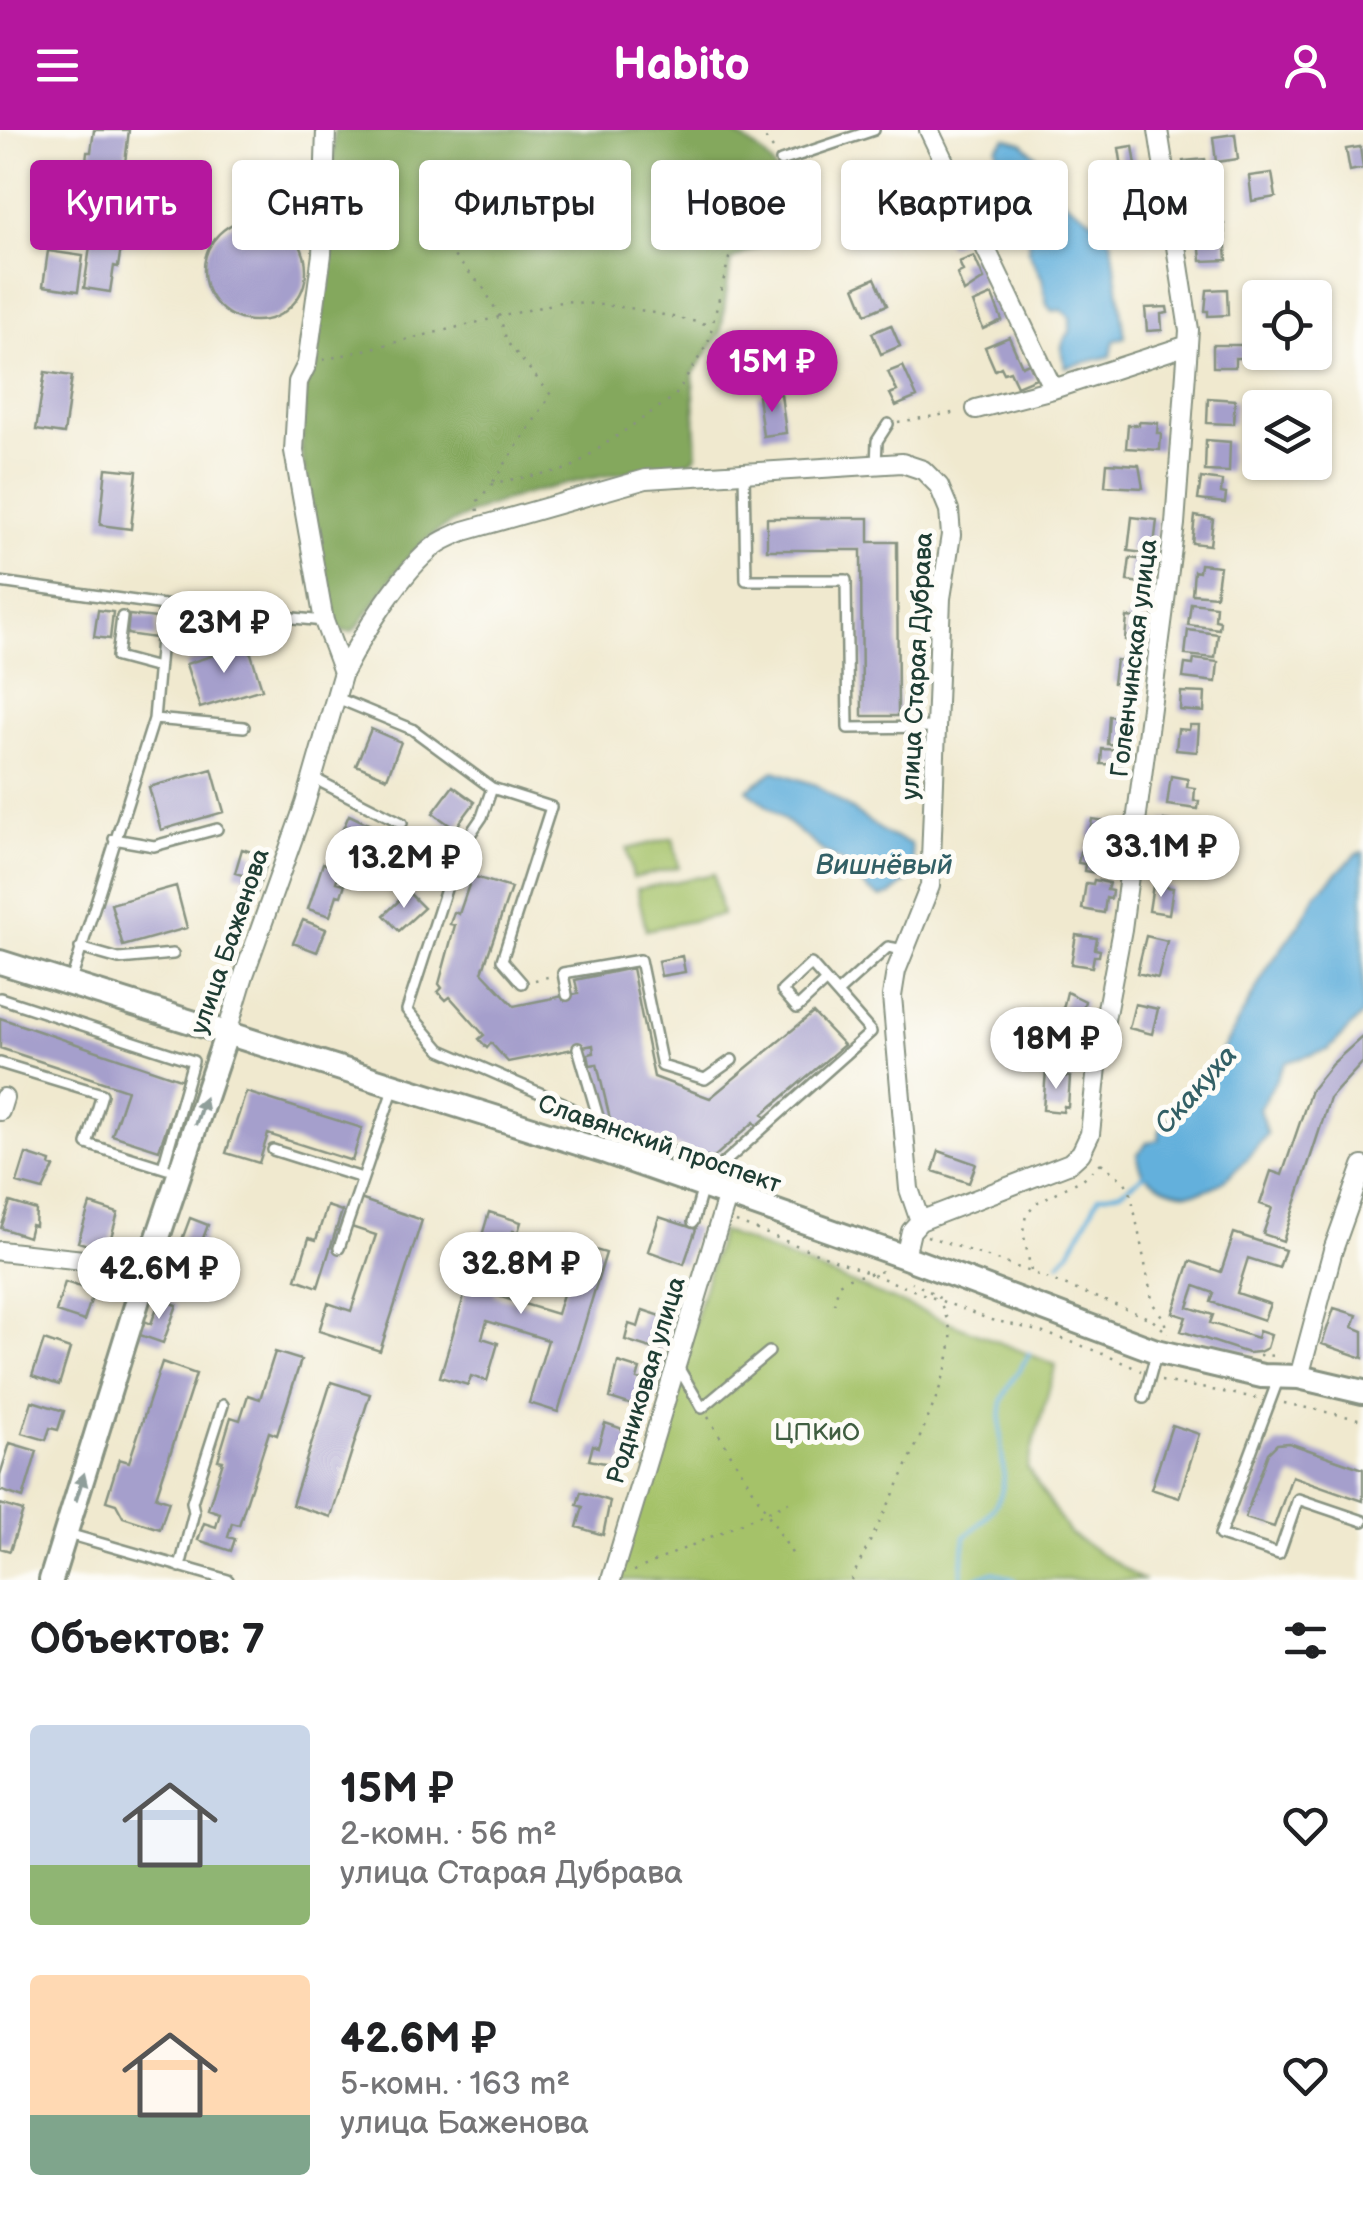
<!DOCTYPE html>
<html lang="ru">
<head>
<meta charset="utf-8">
<style>
  body { margin:0; font-family:"Balsamiq Sans",sans-serif; background:#f6f6f6; color:#202124; height:100vh; display:flex; flex-direction:column; font-size:38px; white-space:nowrap }
  * { box-sizing:border-box; margin:0 }
  p { font-size:32px; color:#757577 }
  .icon { flex:none; width:55px; height:55px; fill:none; stroke:currentColor; stroke-width:2; stroke-linecap:round; stroke-linejoin:round }
  .map { position:relative; height:1450px; overflow:hidden }
  .details { display:flex; flex-direction:column; background:#fff; flex:1 }
  .details>* { flex:none }
  .hud { position:absolute; left:30px; top:30px; width:1305px; height:90px; display:flex; gap:20px }
  .fabs { position:absolute; left:1242px; top:150px; display:grid; gap:20px }
  .fabs a { display:grid; place-items:center; width:90px; height:90px; border-radius:10px; background:#fff; box-shadow:0 2px 8px #0004; font-size:50px }
  .price { position:absolute; translate:-50% -85px; padding:0 22px; border-radius:35px; background:#fff; color:#222; font-size:32px; line-height:65px; filter:drop-shadow(0 2px 5px #0008) }
  .price::after { content:''; position:absolute; left:50%; top:60px; width:30px; height:22px; margin-left:-15px; background:inherit; clip-path:polygon(0 0,100% 0,50% 100%) }
  .price.on { background:#b5179e; color:#fff }
  ul { padding:0; list-style:none }
  li { display:flex; align-items:center; gap:30px; height:250px; padding:0 30px }
  li span { display:grid; place-items:center; flex:none; width:280px; height:200px; border-radius:10px; color:#555 }
  li>.icon { margin-inline-start:auto }
  span .icon { width:120px; height:120px; fill:#fffc; stroke-width:1 }
  li b { font-size:42px }
  h2 { display:flex; justify-content:space-between; align-items:center; height:120px; padding:0 30px; font-size:42px }
  .pill { padding:0 35px; border-radius:10px; background:#fff; box-shadow:0 2px 8px #0004; font-size:35px; line-height:90px }
  .pill.on { background:#b5179e; color:#fff }
  header { display:flex; justify-content:space-between; align-items:center; height:130px; padding:0 30px; background:#b5179e; color:#fff; font-size:45px; font-weight:700 }
  .map>svg:first-child { display:block }
  .green { fill:#a5c269; stroke:#62804e; stroke-width:2.5 }
  .forest { fill:#84a85d; stroke:#527248; stroke-width:2.5 }
  .water { fill:#63b0dc; stroke:#417688; stroke-width:2.5 }
  .lines { fill:none; stroke-linecap:round; stroke-linejoin:round }
  .stream { stroke:#63b0dc; stroke-width:4 }
  .building { fill:#a59fcc }
  .lane-casing { stroke:#889382; stroke-width:14 }
  .street-casing { stroke:#889382; stroke-width:22 }
  .secondary-casing { stroke:#889382; stroke-width:28 }
  .path { stroke:#889382; stroke-width:2.5; stroke-dasharray:2.5 8; stroke-linecap:butt }
  .lane { stroke:#fff; stroke-width:9 }
  .street { stroke:#fff; stroke-width:18 }
  .secondary { stroke:#fff; stroke-width:22 }
  .oneway { fill:#8f9e9a }
  .labels { text-anchor:middle; stroke-width:10; stroke-linejoin:round; paint-order:stroke }
  .street-label { font-size:25px; fill:#1f3d34; stroke:#fdfcf7 }
  .park-label { font-size:25px; fill:#405e41; stroke:#fdfcf7 }
  .water-label { font-size:28px; font-style:italic; fill:#336066; stroke:#fdfcf7 }
</style>
</head>
<body>
<header><svg class="icon" aria-label="menu" viewBox="0 0 24 24"><path d="M4 6h16M4 12h16M4 18h16"/></svg>Habito<svg class="icon" aria-label="person" viewBox="0 0 24 24"><circle cx="12" cy="8" r="4"/><path d="M4 21q1-7 8-7t8 7"/></svg></header>
<div class="map">
<svg width="1363" height="1450" viewBox="0 0 1363 1450">
  <rect width="100%" height="100%" fill="#fdfcf7"/>
  <filter id="ink" filterUnits="userSpaceOnUse"><feTurbulence type="fractalNoise" baseFrequency=".01" numOctaves="2"/><feDisplacementMap in="SourceGraphic" scale="20" xChannelSelector="R" yChannelSelector="G"/><feConvolveMatrix kernelMatrix="1 2 1 2 8 2 1 2 1" color-interpolation-filters="sRGB"/></filter>
  <filter id="wash" filterUnits="userSpaceOnUse"><feTurbulence type="fractalNoise" baseFrequency=".0048" numOctaves="4" result="noise"/><feDisplacementMap in="SourceGraphic" scale="40" xChannelSelector="R" yChannelSelector="G"/><feGaussianBlur stdDeviation="2.25" result="paint"/><feColorMatrix in="noise" values="0 0 0 0 0 0 0 0 0 0 0 0 0 0 0 0 0 1.4 0 .05"/><feComposite in="paint" operator="in"/></filter>
  <g filter="url(#wash)">
    <rect width="100%" height="100%" fill="#f0e9cf"/>
    <path class="green" d="M673,708l6,29 -46,11 -6,-29z
      M714,744l8,41 -76,15 -9,-41z
      M721,1101l335,134 -29,102 42,66 73,47h-525z"/>
    <path class="forest" d="M334,0h394c54,32 58,45 53,106l-50,24 -10,72 -28,42 4,81 -8,7c-72,11 -207,31 -263,78 -27,23 -46,56 -67,85l-7,7c-11,1 -14,-3 -20,-11l-31,-169 4,-69 9,-18 17,-112z"/>
    <path class="water" d="M1006,8l17,5 27,27 11,28 42,29 9,16 13,94 -11,4 -3,15 -45,11c-6,-15 -7,-23 4,-35v-15l-9,-7 -9,1 -5,-6 -5,-27 -14,-27 1,-25 -31,-61 -1,-18z
      M774,641l42,14 72,50 23,9 2,15 -2,19 -21,17 -10,2 -12,-7 -24,-27 -21,-12 -76,-61z
      M1363,722v162l-35,36 -42,12 -27,47 8,25c-28,34 -59,78 -109,50 -13,-8 -20,-13 -21,-29l10,-13 12,-2 1,-11 35,-36 17,-24 57,-103 33,-46 14,-26 40,-40z"/>
    <g class="lines">
      <path class="stream" d="M1059,1133c19,-19 27,-44 40,-67l23,-5 23,-17
        M961,1450l4,-43c61,-51 30,-64 36,-128 1,-18 20,-40 29,-56
        M971,1450l22,-8 22,8"/>
    </g>
    <g id="blocks">
      <path class="building" d="M94,0h35l-4,33 -39,-2 1,-9h4z
        M1235,4l3,25 -22,3 -3,-25z
        M1133,16l4,26 -14,2 -4,-26z
        M1360,17l3,21 -13,3 -4,-22z
        M1205,29l4,25 -22,3 -4,-26z
        M101,41l31,4 -14,92 -4,-1 -4,26 -26,-4z
        M1272,43l4,24 -24,4 -3,-25z
        M934,44l14,32 -27,12 -5,-12 5,-2 -7,-17z
        M954,86l10,23 -16,7 -10,-23z
        M204 140a51 51 0 1 1 102 0a51 51 0 1 1-102 0Z
        M1224,94l3,36 -26,1 -3,-35z
        M48,121l35,5 -5,35 -35,-5z
        M974,126l10,23 -20,13 -7,-18 6,-3 -4,-9z
        M875,148l12,27 -21,9 -11,-27z
        M1227,159l1,26 -20,1v-5h-3l2,-21z
        M992,165l10,25 -19,9 -10,-26z
        M1167,177l1,6 -7,1 1,16 -15,1 -2,-23z
        M891,195l9,21 -19,8 -9,-21z
        M1009,207l13,29 7,-3 7,15 -19,8 -7,-15 -6,2 -3,-6 -6,3 -10,-23z
        M1213,215h30v13h-8v9h-22z
        M903,236l14,31 -21,9 -6,-12 7,-3 -9,-19z
        M45,242l27,4 -8,58 -28,-4z
        M781,264l5,39 -23,3 -5,-40z
        M1208,268l27,2 -2,24 -26,-1z
        M1139,292l19,1 -1,10h4l-1,17 -34,-2 2,-23h11z
        M1206,310l24,2 -1,30 -24,-1z
        M1107,333l32,2 4,23 -38,-2z
        M106,338l31,3 -6,58 -31,-4z
        M1201,348l21,3 -1,12 5,1 -1,9 -27,-3z
        M1195,386l18,3 -3,26 -18,-2z
        M1132,387l25,3 -4,34 -25,-3z
        M767,388h102v24h28l1,174h-36l-1,-166h-94z
        M1130,428l21,3 -3,23 -21,-3z
        M1200,434l20,2 -4,30 -24,-2 2,-23 5,1z
        M1191,473l25,3 -1,14 5,1 -1,8 -31,-4z
        M98,480l15,2 -3,27 -16,-2z
        M129,485l28,3 -2,20 -28,-4z
        M1127,487l16,2 -2,23 -16,-2z
        M1188,500l30,4 -3,24 -30,-3z
        M248,514l14,45 -62,19 -14,-44z
        M1194,529l24,3 -2,20 -33,-4 2,-14 8,1z
        M1116,530l21,2 -3,23 -21,-2z
        M1181,562l24,1 -1,19 -24,-2z
        M1109,586l21,2 -2,27 -21,-1z
        M1190,595h9l-2,27 -21,-2 2,-21 11,1z
        M371,599l30,13 -14,36 -31,-13z
        M1102,619l22,1 -1,15 -22,-1z
        M212,639l12,43 -63,18 -12,-43z
        M1171,646l17,3 -1,8 8,1 -1,13h5l-1,8 -31,-4z
        M453,656l22,16 -20,27 -22,-16z
        M349,685l41,19 -14,31 -41,-18z
        M1092,689l27,4 -3,19 -27,-4z
        M1164,690l18,3 -1,7 11,2 -2,14 -11,-2 -2,10 -18,-3z
        M1088,713l26,4 -2,13 6,1 -2,11 -6,-1 -1,4 -25,-4 1,-7 -7,-1 2,-11 7,1z
        M242,719l13,4 -3,8 14,5 -9,27 -15,-5 4,-12 -11,-3z
        M323,733l17,6 -4,13 9,2 -4,12 -4,-1 -7,21 -22,-7z
        M472,746l39,12 -29,84 32,34 64,-13 -3,-13 57,-12 22,109 56,21 103,-85 31,32 -81,69 4,5 -9,8 -4,-5 -42,37 -11,-4 -2,5 -11,-4 2,-5 -58,-20 -1,5 -11,-3 2,-6 -11,-4 -14,-59 -7,1 -2,-11 6,-1 -1,-8 -85,17 -17,-19 -4,5 -8,-9 5,-4 -34,-38 -4,3 -8,-8 4,-4 -3,-4 16,-59 -5,-1 4,-12 5,2z
        M1094,750l15,3 -2,7 5,1 -1,8 -5,-1 -2,15 -22,-4 4,-26 7,1z
        M1153,755l20,3 -4,26 -20,-3z
        M176,756l11,42 -64,18 -12,-42z
        M408,762l16,16 -25,23 -15,-16z
        M303,790l23,9 -9,23 -24,-9z
        M1076,805l21,3 -2,11 5,1 -1,6h-5l-2,11 -21,-3z
        M1146,806l21,5 -9,37 -21,-5z
        M682,826l3,16 -24,4 -3,-15z
        M1067,862l18,9 -4,16 -19,-4z
        M1135,874l23,5 -6,25 -23,-6z
        M0,888l183,62 -24,70 -47,-15 15,-45 -127,-42z
        M1363,906v26l-33,36 -47,143 -20,-7 9,-26 -12,-4 11,-33 11,4 29,-85 21,-26z
        M1046,940l8,1v4l16,2 -2,30 -4,-1 -1,6 -20,-2z
        M246,962l116,36 -10,33 -84,-27 -9,29 -33,-10z
        M939,1021l37,13 -7,19 -36,-12z
        M26,1024l25,8 -1,4 4,1 -11,23 -26,-7z
        M360,1069l62,21 -42,131 -61,-20 9,-28 23,8 25,-76 -25,-8z
        M10,1072l26,8 -1,16 -4,-1 -3,12 -27,-9z
        M90,1074l28,9 -11,38 -29,-9z
        M327,1076l15,5 -24,76 -22,-8 13,-41 7,2z
        M489,1082l32,10 -3,10 -5,-1 -19,64 63,19 21,-69 28,8 -48,159 -29,-9 19,-63 -61,-19 -5,17 16,5 -11,38 -16,-5 -3,9 -28,-8z
        M659,1087l37,12 -12,35 -36,-13z
        M190,1088l18,7 -16,43 -18,-7z
        M1234,1103l51,17 -6,18 -31,-10 -11,35 33,11 -6,16 -53,-18 3,-9 -19,-7 -7,21 25,8 -3,8 47,15 2,-7 12,4 -4,13 -8,4 -11,1 -67,-22 5,-14 -13,-4 17,-52 31,11z
        M65,1152l29,9 -10,30 -28,-9z
        M160,1169l17,6 -14,38 -26,-9 5,-14 9,4z
        M1334,1178l23,7 -4,12 10,4v27l-41,-14z
        M643,1180l27,9 -10,32 -35,-11 4,-16 9,3z
        M44,1210l26,9 -11,36 -27,-9z
        M275,1222l26,8 -24,75 -8,-3 -30,93 -7,-2 -4,14 7,2 -4,12 -33,-11 6,-17 12,4 4,-14 -12,-4 15,-48 -5,-1 13,-43 9,3 8,-25 12,4z
        M162,1232l34,12 -40,123 13,4 -9,28 -37,-12 -7,-13 -10,-3 13,-42 10,3z
        M618,1232l22,7 -3,10 6,2 -8,25 -25,-8z
        M331,1252l39,12 -39,123 -39,-12z
        M32,1271l32,10 -6,19 -8,-2 -4,12 -24,-7z
        M605,1293l15,5 9,9 1,19 -6,-2 -3,12 -32,-6 4,-15 5,2z
        M1172,1295l27,9 -20,64 -28,-9z
        M10,1313l27,8 -14,47 -23,-8v-15z
        M1289,1313l74,26v32l-71,-25 -18,51 -29,-9 23,-65 9,-9z
        M581,1362l29,9 -7,34 -26,-8 6,-20 -6,-2z
        M0,1374l23,7 -13,40 -10,-3z"/>
    </g>
  </g>
  <g filter="url(#ink)">
    <use href="#blocks" fill-opacity="0" stroke="#889382" stroke-width="2.5"/>
    <g class="lines">
      <defs>
        <path id="lane" d="M781,31l93,-31
          M876,335l1,-24 11,-17
          M744,343l2,107h100l2,148 88,-1
          M0,452l164,23 160,16
          M122,487l-5,40 41,11
          M337,568l75,31 80,59
          M154,589l90,8
          M313,648l89,45
          M114,709l40,7 63,-17
          M80,818l39,11 54,-5
          M71,851l83,-262 10,-114
          M522,853l-20,-23 49,-153 -59,-19 -10,29 -24,35 -51,158 34,40 122,53 38,26 115,41 155,-138 -60,-68 -29,27 15,17 29,-27
          M837,863l51,-46 16,3
          M567,865l-4,-22 77,-13 22,106 43,13 27,-19
          M0,868l193,63 -30,106
          M578,918l23,79
          M0,933l102,31 -15,50 80,25
          M273,1020l89,28
          M693,1092l10,-35
          M339,1118l55,-161
          M677,1235l25,43 67,-56
          M1278,1250l-58,155 59,19 19,-55 65,22
          M1144,1268l12,-44
          M68,1404l160,46
          M180,1437l14,-55 -2,-10 31,-97"/>
        <path id="street" d="M929,0l124,259
          M976,279l77,-20 135,-44
          M343,542c20,-38 59,-102 93,-127 8,-6 19,-10 28,-14l182,-52 256,-16 21,7 16,16 10,24 2,25 -10,63 -11,288 -34,85 -4,25 17,193 11,32
          M227,902l17,-57 61,-171 38,-132 -19,-51 -30,-170 4,-69 9,-18 15,-110 4,-124
          M0,981l4,-13
          M0,1121l148,16
          M905,1127l6,-26 9,-10 150,-58 11,-10 9,-19 8,-77 24,-128 53,-405 13,-179 1,-15 -31,-200
          M1299,1247l34,-127 30,-84
          M611,1450l117,-386"/>
        <path id="secondary" d="M0,832l606,190 299,105 251,94 106,25 37,1 64,15
          M51,1450l97,-313 79,-235"/>
      </defs>
      <use href="#lane" class="lane-casing"/>
      <use href="#street" class="street-casing"/>
      <use href="#secondary" class="secondary-casing"/>
      <path class="path" d="M759,0l17,23
        M447,119l36,38 17,30 7,25 44,53 -58,87
        M323,230l242,-59 65,7 81,17
        M898,292l61,-10
        M478,381l-2,-8 17,-20 76,-14 106,-73 33,-53 21,-85 46,-85
        M535,850l17,-4
        M1101,1033l24,19 6,12 22,110 11,15 3,14
        M736,1092l255,98c52,10 102,28 150,51
        M927,1106l104,36 120,47 18,15
        M1031,1141l-8,-40 3,-16 12,-13 45,-23 18,-16 -4,-6
        M834,1174l5,-20 10,-6 39,-8
        M1259,1225l17,1
        M1161,1251l96,17
        M1284,1273l79,17
        M708,1287l85,138
        M634,1441l155,-69
        M851,1450c22,-46 106,-203 100,-246 -2,-13 -9,-26 -13,-38l-26,-14"/>
      <use href="#lane" class="lane"/>
      <use href="#street" class="street"/>
      <use href="#secondary" class="secondary"/>
    </g>
    <defs><path id="oneway-solid" d="M-6-.8H1V-3.2L6.5 0L1 3.2V.8H-6Z" transform="scale(2.5)"/></defs>
    <g class="oneway">
      <use href="#oneway-solid" transform="translate(200 981) rotate(-71)"/>
      <use href="#oneway-solid" transform="translate(80 1357) rotate(-73)"/>
    </g>
  </g>
  <g class="labels">
    <g class="street-label">
      <text transform="translate(1133 528) rotate(-83)" y="9">Голенчинская улица</text>
      <text transform="translate(916 536) rotate(-87)" y="9">улица Старая Дубрава</text>
      <text transform="translate(229 811) rotate(-71)" y="9">улица Баженова</text>
      <text transform="translate(660 1013) rotate(19)" y="9">Славянский проспект</text>
      <text transform="translate(645 1250) rotate(-73)" y="9">Родниковая улица</text>
    </g>
    <g class="park-label">
      <text x="817" y="1310">ЦПКиО</text>
    </g>
    <g class="water-label">
      <text x="884" y="744">Вишнёвый</text>
      <text transform="translate(1195 959) rotate(-48)" y="10">Скакуха</text>
    </g>
  </g>
</svg>
<div class="fabs">
<a><svg class="icon" aria-label="locate" viewBox="0 0 24 24"><circle cx="12" cy="12" r="6"/><path d="M12 2v4M12 18v4M2 12h4M18 12h4"/></svg></a>
<a><svg class="icon" aria-label="layers" viewBox="0 0 24 24"><path d="M12 4l9 5-9 5-9-5zM3 14l9 5 9-5"/></svg></a>
</div>
<b class="price on" style="left:772px;top:285px">15M ₽</b>
<b class="price" style="left:224px;top:546px">23M ₽</b>
<b class="price" style="left:1161px;top:770px">33.1M ₽</b>
<b class="price" style="left:404px;top:781px">13.2M ₽</b>
<b class="price" style="left:1056px;top:962px">18M ₽</b>
<b class="price" style="left:521px;top:1187px">32.8M ₽</b>
<b class="price" style="left:159px;top:1192px">42.6M ₽</b>
<div class="hud">
<a class="pill on">Купить</a>
<a class="pill">Снять</a>
<a class="pill">Фильтры</a>
<a class="pill">Новое</a>
<a class="pill">Квартира</a>
<a class="pill">Дом</a>
</div>
</div>
<section class="details">
<h2>Объектов: 7<svg class="icon" aria-label="filters" viewBox="0 0 24 24"><path d="M4 7h16M4 17h16"/><circle cx="9" cy="7" r="2"/><circle cx="15" cy="17" r="2"/></svg></h2>
<ul>
<li><span style="background:linear-gradient(#c9d6e8 70%,#8fb573 0)"><svg class="icon" aria-label="home" viewBox="0 0 24 24"><path d="M3 11l9-7 9 7M6 9v11h12V9"/></svg></span><div><b>15M ₽</b><p>2-комн. · 56 m²</p><p>улица Старая Дубрава</p></div><svg class="icon" aria-label="heart" viewBox="0 0 24 24"><path d="M12 20l-8-8c-3-5 5-10 8-4 3-6 11-1 8 4z"/></svg></li>
<li><span style="background:linear-gradient(#ffd9b3 70%,#7fa58c 0)"><svg class="icon" aria-label="home" viewBox="0 0 24 24"><path d="M3 11l9-7 9 7M6 9v11h12V9"/></svg></span><div><b>42.6M ₽</b><p>5-комн. · 163 m²</p><p>улица Баженова</p></div><svg class="icon" aria-label="heart" viewBox="0 0 24 24"><path d="M12 20l-8-8c-3-5 5-10 8-4 3-6 11-1 8 4z"/></svg></li>
</ul>
</section>
</body>
</html>
